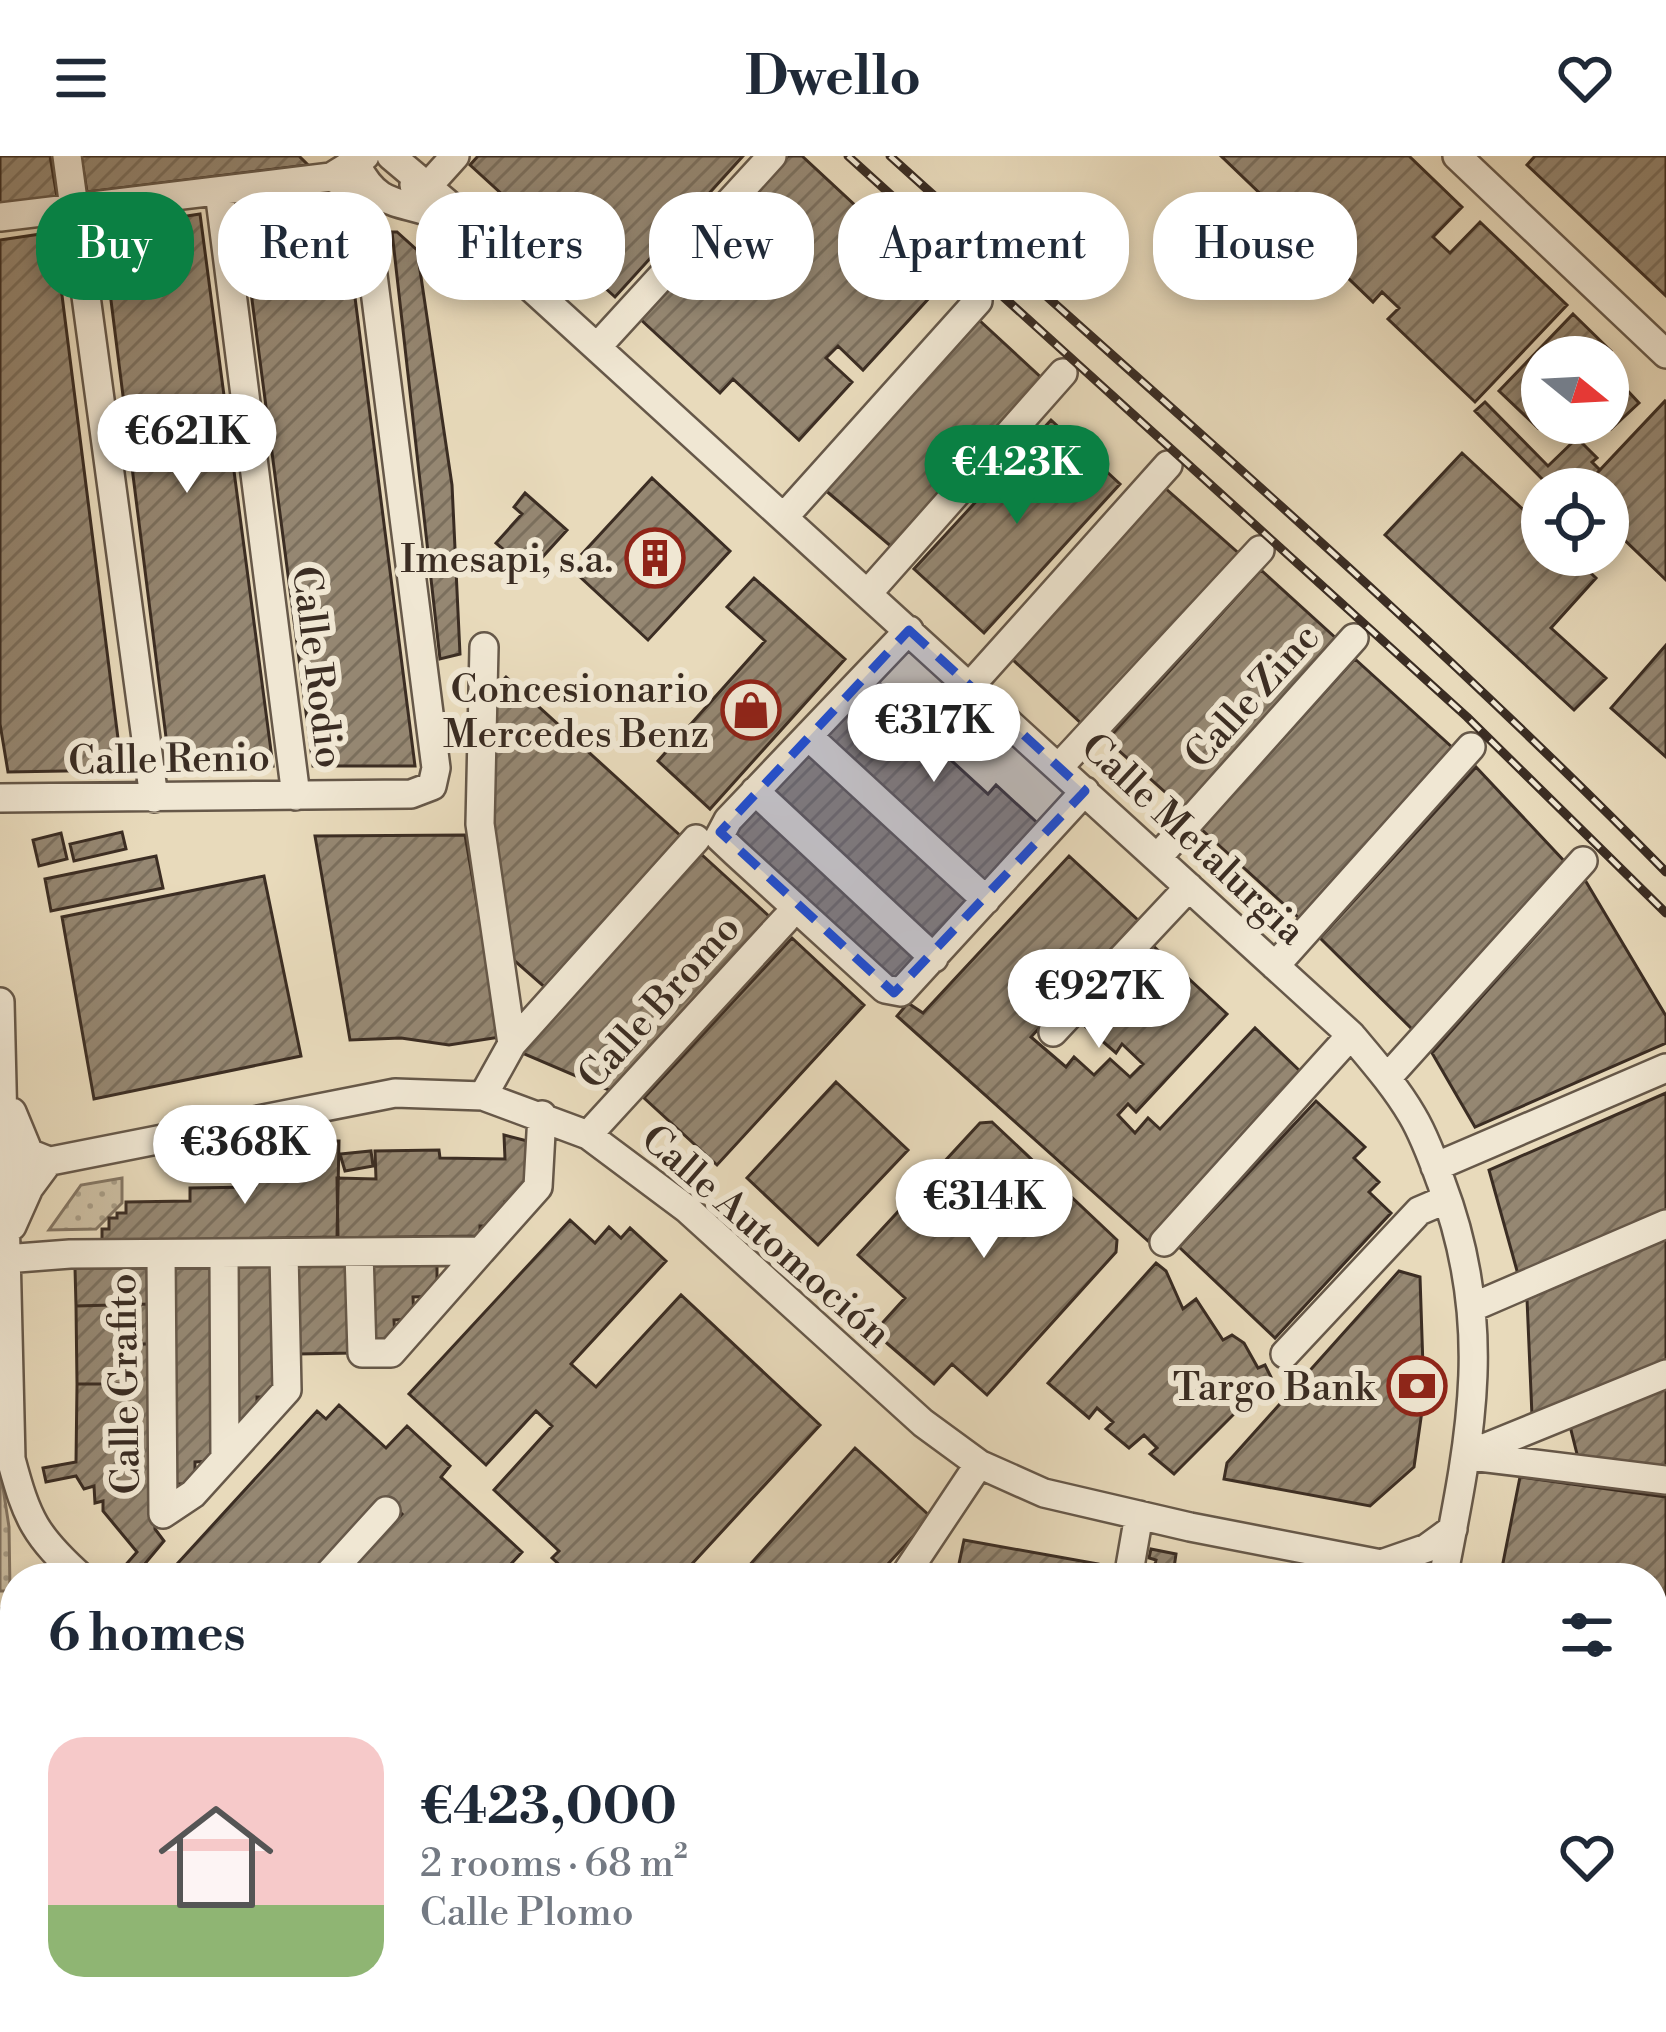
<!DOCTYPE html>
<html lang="en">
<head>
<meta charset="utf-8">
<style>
  body { margin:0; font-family:"Libre Bodoni",serif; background:#f2f2f3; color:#1f2937; height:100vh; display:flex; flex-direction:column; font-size:45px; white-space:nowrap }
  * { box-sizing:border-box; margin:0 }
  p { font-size:39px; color:#747a83 }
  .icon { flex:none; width:66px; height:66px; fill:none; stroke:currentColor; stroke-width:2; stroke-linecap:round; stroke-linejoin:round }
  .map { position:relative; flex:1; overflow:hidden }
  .side { position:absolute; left:0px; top:1407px; width:1668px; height:471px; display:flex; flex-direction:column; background:#fff; border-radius:48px 48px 0 0; box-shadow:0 6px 18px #0003 }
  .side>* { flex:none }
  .guide { position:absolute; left:36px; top:36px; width:1596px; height:108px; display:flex; gap:24px }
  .needle { width:78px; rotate:108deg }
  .fabs { position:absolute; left:1521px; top:180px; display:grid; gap:24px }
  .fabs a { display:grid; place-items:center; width:108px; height:108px; border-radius:50%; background:#fff; box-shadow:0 6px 18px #0003; font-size:60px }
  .price { position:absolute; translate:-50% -102px; padding:0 27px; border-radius:42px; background:#fff; color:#222; font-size:39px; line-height:78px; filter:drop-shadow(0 3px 6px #0008) }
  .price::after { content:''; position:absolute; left:50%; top:72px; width:36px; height:27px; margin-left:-18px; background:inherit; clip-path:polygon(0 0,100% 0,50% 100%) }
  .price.on { background:#0b8043; color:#fff }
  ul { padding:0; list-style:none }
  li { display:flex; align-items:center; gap:36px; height:300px; padding:0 48px }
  li span { display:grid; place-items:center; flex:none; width:336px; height:240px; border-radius:36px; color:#555 }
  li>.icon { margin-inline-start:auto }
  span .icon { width:144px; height:144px; fill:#fffc; stroke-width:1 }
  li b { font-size:51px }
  h2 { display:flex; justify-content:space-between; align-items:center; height:144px; padding:0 48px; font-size:51px }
  .tag { padding:0 42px; border-radius:48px; background:#fff; box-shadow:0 6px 18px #0003; font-size:42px; line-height:108px }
  .tag.on { background:#0b8043; color:#fff }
  header { display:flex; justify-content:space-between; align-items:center; height:156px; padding:0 48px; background:#fff; font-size:54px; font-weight:700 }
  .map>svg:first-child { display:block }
  .grass { fill:url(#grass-dots); stroke:#837562; stroke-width:3 }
  .building { fill:url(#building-hatch); stroke:#3b2d23; stroke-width:3 }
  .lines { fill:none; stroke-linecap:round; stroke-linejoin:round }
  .highway-tunnel { stroke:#c5b79d; stroke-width:39; stroke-dasharray:39 20; stroke-linecap:butt }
  .minor-casing { stroke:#665849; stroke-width:32 }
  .highway-casing { stroke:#3b2d23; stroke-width:44 }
  .minor { stroke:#f0e7d3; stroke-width:27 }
  .highway { stroke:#e8dabb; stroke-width:39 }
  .rail-casing { stroke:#3b2d23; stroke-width:9 }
  .rail { stroke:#f0e7d3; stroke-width:4.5; stroke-dasharray:14; stroke-linecap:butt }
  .marked { fill:#1d4ed8; fill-opacity:0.2; stroke:#1d4ed8; stroke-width:9; stroke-dasharray:24 15; stroke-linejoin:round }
  .labels { text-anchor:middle; stroke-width:12; stroke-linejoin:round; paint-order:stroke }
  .poi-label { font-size:39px; fill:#3b2d23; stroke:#f0e7d3; text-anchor:end }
  .street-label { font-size:39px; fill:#3b2d23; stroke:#f0e7d3 }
</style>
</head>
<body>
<header><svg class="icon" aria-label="menu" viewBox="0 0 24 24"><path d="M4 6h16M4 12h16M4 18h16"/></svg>Dwello<svg class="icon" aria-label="heart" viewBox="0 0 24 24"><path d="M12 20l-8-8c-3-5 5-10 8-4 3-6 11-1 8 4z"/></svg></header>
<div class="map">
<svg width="1666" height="1876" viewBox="0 0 1666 1876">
  <defs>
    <pattern id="grass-dots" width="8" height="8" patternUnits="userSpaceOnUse" patternTransform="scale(3)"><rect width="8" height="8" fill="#cbbda1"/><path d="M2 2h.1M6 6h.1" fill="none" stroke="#a69a83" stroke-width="1.8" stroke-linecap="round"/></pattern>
    <pattern id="building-hatch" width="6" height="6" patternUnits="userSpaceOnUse" patternTransform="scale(3)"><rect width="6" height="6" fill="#958772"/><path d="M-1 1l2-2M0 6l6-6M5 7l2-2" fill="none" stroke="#7b6f5d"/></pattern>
  </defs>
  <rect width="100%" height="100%" fill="#e8dabb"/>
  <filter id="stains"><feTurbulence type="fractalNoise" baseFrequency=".00167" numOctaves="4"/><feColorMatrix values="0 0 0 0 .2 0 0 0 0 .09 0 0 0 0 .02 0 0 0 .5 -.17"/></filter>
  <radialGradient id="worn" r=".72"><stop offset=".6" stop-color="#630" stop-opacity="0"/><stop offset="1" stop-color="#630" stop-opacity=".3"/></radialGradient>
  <path class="grass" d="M122,1022v25l-26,26 -47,1 32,-45z
    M0,1312l9,59 1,64h-10z
    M0,1451l10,210 -10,-3z"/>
  <path class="building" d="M0,0h50l7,41 -57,7z
    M81,0h218l9,9 -221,27z
    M478,0h265l-128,141 -145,-132z
    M788,0h14l139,129 -78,85 -25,-24 -12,12 26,24 -53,58 -66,-61 -13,14 -81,-75z
    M1221,0h188l53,51 -29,30 17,16 30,-31 87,83 -92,97 -87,-83 11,-11 -17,-16 -9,10z
    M1535,0h131v140l-139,-131z
    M342,40l73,570h-102l-73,-558z
    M200,58l73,552 -103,3 -68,-540z
    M54,76l68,538 -114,2 -8,-48v-484z
    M392,76h5l20,18 35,235 8,169 -20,5z
    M1573,158l38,37 -5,6h-64v66l-4,5 -39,-37z
    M979,164l66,61 -151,168 -70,-60z
    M1626,233l13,14 -28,26 -6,-6 3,-23 3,3z
    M1665,245l1,1v178l-58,-56v-35h-26z
    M1485,246l63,64 29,-28 20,20 -5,4 8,8 -13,13 -7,-7 -14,13h-14l-77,-78z
    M1051,264l69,64 -136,149 -70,-64z
    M1462,297l80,74v28h30l24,23 -45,50 55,50 -32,32 -189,-175z
    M652,322l78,73 -82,89 -69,-64 13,-13 -10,-9z
    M1165,332l78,69 -158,170 -73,-68z
    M525,337l42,37 -38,42 -33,-29 26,-29 -8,-7z
    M1261,414l77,70 -153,170 -78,-70z
    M754,422l91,81 -135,150 -52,-48 107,-120 -38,-34z
    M1666,489v112l-55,-49z
    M1355,503l98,89 -154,170 -98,-89z
    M506,521l177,161 -134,153 -40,-35 -18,-139 1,-125z
    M876,524l48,43 -6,7 70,64 8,-9 48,44 -53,58 -165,-152z
    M808,591l168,157 -40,44 -169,-157z
    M1476,611l91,97 -152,168 -95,-94z
    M756,651l168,154 -25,28 -168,-154z
    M122,676l4,17 -52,12 -4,-17z
    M61,677l6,26 -28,7 -6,-26z
    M465,679l35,202 -51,8 -48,-7 -51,2 -35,-204z
    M701,698l69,63 -159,174 -89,-38z
    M156,700l7,32 -112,23 -6,-32z
    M1069,700l69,64 -107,117 35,30 8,-10 20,18 16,-16 20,18 13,-13 -21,-20 -6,9 -30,-26 9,-12 -8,-8 61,-66 79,73 -91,98 -8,-8 -10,11 17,18 13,-15 12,11 95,-101 46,44 -153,169 -251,-225 11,-13 15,10z
    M264,720l37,180 -207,43 -32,-182z
    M1585,724l81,136v27l-191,84 -43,-74z
    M792,782l72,67 -147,160 -73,-67z
    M836,926l72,68 -90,95 -71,-67z
    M1666,937v122l-147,63 -30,-108z
    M1316,945l49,46 -11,11 25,24 -10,10 22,21 -116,125 -96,-91z
    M992,966l125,118 -1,12 -129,143 -35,-31 -18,20 -60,-52 31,-34 -47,-43 122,-132z
    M504,979l27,7v44l-15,16h-11v10l-13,14h-12v10l-142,2 -1,-60 39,1 -1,-28 64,-1 1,8 65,1z
    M306,985h33l-2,96 -235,4v-12h7v-11h8v-5h9v-11l64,-1v-13l65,-1v-13l51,-1z
    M371,995l2,15 -28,5 -5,-17z
    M570,1064l25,23 14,-16 12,11 9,-10 36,33 -95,103 25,23 85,-92 139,130 -141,153h-105l-22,-20 7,-7 -65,-61 58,-64 -16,-15 -50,54 -77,-71z
    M1666,1083v121l-134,56 -5,-117z
    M437,1104v36l-24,1 1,22 -20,1 1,19 -23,1 -2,-78z
    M1156,1107l10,8 17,38 13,-10 27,41 9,-5 12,8 14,25 7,-3 6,12 -97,97 -24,-20 7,-6 -13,-13 -15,13 -23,-19 7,-7 -16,-14 -8,10 -41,-35z
    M212,1109l3,196 -20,1v22h-21l-4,-218z
    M353,1109l1,88 -56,1 -2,-88z
    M149,1110l1,38 -74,2 -1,-38z
    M273,1110l3,131h-19v22h-21l-3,-152z
    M1399,1115l21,6 4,120 -10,70 -44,39 -146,-27 3,-16z
    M150,1148l1,40h-26l1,40h-49l-1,-78z
    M125,1188h26l4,185 9,12 -31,37h-19l23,-26 -34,-41v-10l-8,2 -1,-17 -10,3 -8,-13 -30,6 -3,-14 33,-6 1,-78h49z
    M1666,1228v86l-88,-12 -8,-32z
    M339,1249l47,43 21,-22 43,40 -9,11 81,75 -24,26h-155l59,-64 -17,-16 -74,80h-141l-3,-3 150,-164 9,8z
    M855,1292l76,69 -54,59 3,2h-142z
    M1520,1321l146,20v157l-13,-3v-73h-153z
    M964,1384l134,24 -3,14h-154l1,-3 14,3z
    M1151,1393l25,5 -2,14 -19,-4 1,-4 -7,-2z
    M1653,1535l13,5v155l-8,1 -5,-3z
    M1653,1731l13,2v117l-13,-3z
    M1660,1862l-3,14h-237l2,-13z
    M411,1863h149l16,13h-101z
    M869,1863h340l16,3 -3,10h-315l-39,-7z"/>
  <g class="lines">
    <path class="highway-tunnel" d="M0,1809l15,2"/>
    <defs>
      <path id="minor" d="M67,0l87,642
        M391,0l57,48 55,58 848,773c21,25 44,51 61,80 12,20 21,45 29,67 54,141 30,254 2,396
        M1457,0l209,198
        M357,10c21,42 42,34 81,49
        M414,29l13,2 28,-31
        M219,35l77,605
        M0,61l331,-40 34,-21
        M597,191l175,-191
        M784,361l194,-216
        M868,437l195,-220
        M909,474l-181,190 -9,17 17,16 149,136 16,3 184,-201
        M970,530l198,-221
        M808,580l178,164
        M1059,611l201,-217
        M755,635l179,167
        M0,642l411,-4 21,-8 4,-18 -69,-540c-8,-26 -11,-40 -36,-51
        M1157,702l197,-220
        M1275,810l196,-219
        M0,846l11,457c16,60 24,77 71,119
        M1053,876l136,-145
        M512,888l184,-205
        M1387,922l196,-217
        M483,940l29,-52 -32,-220 4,-177
        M588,979l197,-215
        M1435,1011l231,-99
        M0,1015l395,-78 88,3 105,39 99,74 236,214 56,41 65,29 146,34 191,37 15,14
        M12,1070l17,-38 20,-27 -20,-8 -17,-41
        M1164,1086l187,-207
        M359,1096l3,101h29l90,-102
        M224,1097l1,205
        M161,1098l2,260
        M5,1103l65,-5 411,-3 57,-64 4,-72
        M1473,1151l193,-83
        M1285,1198l134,-143 28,-12
        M1467,1299l199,-81
        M1471,1300l195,24
        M163,1358l30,-20 94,-104 -3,-137
        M1381,1408l46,-16 26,-19
        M325,1422l61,-67
        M903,1422l76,-114
        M1128,1422l11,-63
        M1653,1514l13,3
        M1653,1707l13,3
        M577,1863l16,13
        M853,1876l2,-13
        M1355,1876l3,-13"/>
      <path id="highway" d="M0,1723l15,20
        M0,1851h15
        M97,1863l64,13
        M285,1863l67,13"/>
    </defs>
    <use href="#minor" class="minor-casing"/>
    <use href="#highway" class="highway-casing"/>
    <use href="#minor" class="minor"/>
    <use href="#highway" class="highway"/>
    <defs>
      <path id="rail" d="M848,0l619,561 199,196
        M890,0c261,236 530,465 776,716"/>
    </defs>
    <use href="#rail" class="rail-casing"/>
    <use href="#rail" class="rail"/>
  </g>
  <path class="marked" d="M909,474l176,161 -191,202 -174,-161z"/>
  <defs>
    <symbol id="building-ring" viewBox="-11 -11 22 22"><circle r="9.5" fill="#f0e7d3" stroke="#8f2418" stroke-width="1.5"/><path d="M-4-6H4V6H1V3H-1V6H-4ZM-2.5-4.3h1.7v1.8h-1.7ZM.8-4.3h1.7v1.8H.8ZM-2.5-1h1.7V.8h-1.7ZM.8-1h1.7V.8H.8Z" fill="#8f2418"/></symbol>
    <symbol id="shop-ring" viewBox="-11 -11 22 22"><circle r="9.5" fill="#f0e7d3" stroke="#8f2418" stroke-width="1.5"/><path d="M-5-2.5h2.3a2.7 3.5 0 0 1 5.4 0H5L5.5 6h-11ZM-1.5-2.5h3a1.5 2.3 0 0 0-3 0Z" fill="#8f2418"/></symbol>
    <symbol id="bank-ring" viewBox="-11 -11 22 22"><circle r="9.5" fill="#f0e7d3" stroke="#8f2418" stroke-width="1.5"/><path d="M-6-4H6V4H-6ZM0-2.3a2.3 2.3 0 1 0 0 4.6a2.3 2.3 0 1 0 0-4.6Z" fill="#8f2418"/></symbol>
  </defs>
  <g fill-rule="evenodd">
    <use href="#building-ring" x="622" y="369" width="66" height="66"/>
    <use href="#shop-ring" x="718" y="521" width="66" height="66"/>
    <use href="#bank-ring" x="1384" y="1197" width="66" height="66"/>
  </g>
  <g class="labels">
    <g class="poi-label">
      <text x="613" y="416">Imesapi, s.a.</text>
      <text x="709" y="546">Concesionario<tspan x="709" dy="45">Mercedes Benz</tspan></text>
      <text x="1375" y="1244">Targo Bank</text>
    </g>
    <g class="street-label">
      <text transform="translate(319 511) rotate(83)" y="14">Calle Rodio</text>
      <text transform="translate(1251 539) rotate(-48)" y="14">Calle Zinc</text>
      <text transform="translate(169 602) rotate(-1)" y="14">Calle Renio</text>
      <text transform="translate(1194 682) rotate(43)" y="14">Calle Metalurgia</text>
      <text transform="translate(658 845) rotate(-48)" y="14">Calle Bromo</text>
      <text transform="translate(767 1079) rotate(41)" y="14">Calle Automoción</text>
      <text transform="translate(123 1228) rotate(-91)" y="14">Calle Grafito</text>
    </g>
  </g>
  <rect width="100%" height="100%" filter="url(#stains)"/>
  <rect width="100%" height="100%" fill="url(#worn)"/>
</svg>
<div class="fabs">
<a><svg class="needle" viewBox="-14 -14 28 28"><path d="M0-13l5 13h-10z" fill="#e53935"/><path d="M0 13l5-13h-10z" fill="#747a83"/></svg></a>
<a><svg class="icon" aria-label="locate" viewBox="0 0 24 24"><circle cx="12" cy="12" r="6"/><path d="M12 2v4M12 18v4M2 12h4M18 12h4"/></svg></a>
</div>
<b class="price" style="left:187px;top:340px">€621K</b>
<b class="price on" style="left:1017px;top:371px">€423K</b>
<b class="price" style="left:934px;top:629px">€317K</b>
<b class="price" style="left:1099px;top:895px">€927K</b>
<b class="price" style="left:245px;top:1051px">€368K</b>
<b class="price" style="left:984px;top:1105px">€314K</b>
<div class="guide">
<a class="tag on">Buy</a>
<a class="tag">Rent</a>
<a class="tag">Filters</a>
<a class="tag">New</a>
<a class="tag">Apartment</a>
<a class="tag">House</a>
</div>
<section class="side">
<h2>6 homes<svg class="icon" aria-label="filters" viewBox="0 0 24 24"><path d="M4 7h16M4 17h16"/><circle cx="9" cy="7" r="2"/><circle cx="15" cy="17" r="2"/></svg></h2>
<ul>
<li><span style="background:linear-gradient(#f6c9c9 70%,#8fb573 0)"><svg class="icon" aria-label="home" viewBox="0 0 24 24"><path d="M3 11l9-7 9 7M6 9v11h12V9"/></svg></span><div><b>€423,000</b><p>2 rooms · 68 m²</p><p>Calle Plomo</p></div><svg class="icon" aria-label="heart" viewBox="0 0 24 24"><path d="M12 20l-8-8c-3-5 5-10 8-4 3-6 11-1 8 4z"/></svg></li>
</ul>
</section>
</div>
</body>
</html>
